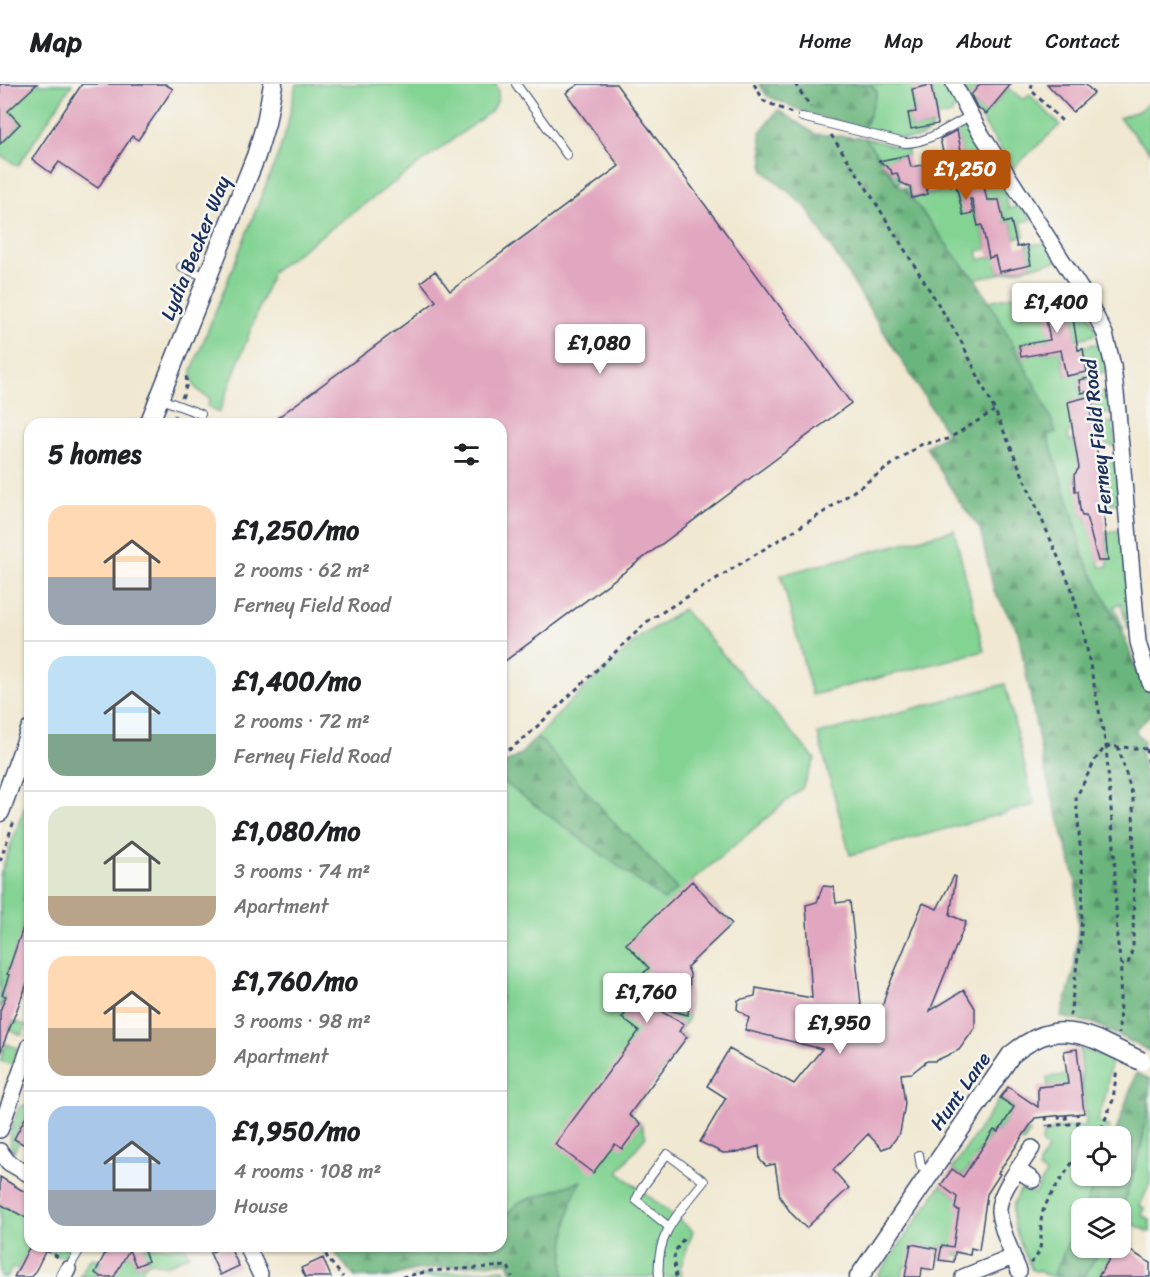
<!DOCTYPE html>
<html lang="en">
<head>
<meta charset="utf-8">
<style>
  body { margin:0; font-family:Sriracha,sans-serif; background:#f2f2f2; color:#202124; height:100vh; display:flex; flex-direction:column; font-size:22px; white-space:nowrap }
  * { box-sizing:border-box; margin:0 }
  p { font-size:20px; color:#757577 }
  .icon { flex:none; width:33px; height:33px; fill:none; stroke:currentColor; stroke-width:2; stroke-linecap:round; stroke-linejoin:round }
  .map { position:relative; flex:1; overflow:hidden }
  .panel { position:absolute; left:24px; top:334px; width:483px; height:834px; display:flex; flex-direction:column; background:#fff; border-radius:18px; box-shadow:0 2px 4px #0004 }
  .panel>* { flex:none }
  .buttons { position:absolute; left:1071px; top:1042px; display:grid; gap:12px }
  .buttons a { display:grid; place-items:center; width:60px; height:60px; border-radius:12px; background:#fff; box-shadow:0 2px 4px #0004; font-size:30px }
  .price { position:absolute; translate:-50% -51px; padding:0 14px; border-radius:6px; background:#fff; color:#222; font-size:20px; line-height:39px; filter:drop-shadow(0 2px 3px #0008) }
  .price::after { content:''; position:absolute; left:50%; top:36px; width:18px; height:14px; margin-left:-9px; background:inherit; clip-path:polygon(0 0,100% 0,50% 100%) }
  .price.current { background:#b45309; color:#fff }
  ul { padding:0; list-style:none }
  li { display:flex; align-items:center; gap:18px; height:150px; padding:0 24px }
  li+li { border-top:2px solid #e0e0e0 }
  li span { display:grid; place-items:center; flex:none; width:168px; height:120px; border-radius:18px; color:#555 }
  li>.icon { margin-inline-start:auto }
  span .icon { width:72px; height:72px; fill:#fffc; stroke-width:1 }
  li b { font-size:26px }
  h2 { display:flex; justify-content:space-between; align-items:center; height:72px; padding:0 24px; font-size:26px }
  header { display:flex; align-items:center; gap:36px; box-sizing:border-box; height:84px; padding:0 30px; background:#fff; border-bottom:2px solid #e0e0e0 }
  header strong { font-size:28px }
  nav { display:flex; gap:33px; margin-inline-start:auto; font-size:21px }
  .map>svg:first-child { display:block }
  .green { fill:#83d393; stroke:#4f8178; stroke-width:1.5; fill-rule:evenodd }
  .forest { fill:url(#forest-firs); stroke:#42726e; stroke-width:1.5 }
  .building { fill:#e2a7c0 }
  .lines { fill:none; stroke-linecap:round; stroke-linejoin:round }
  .service-casing { stroke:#3b4b6f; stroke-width:10 }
  .minor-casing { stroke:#3b4b6f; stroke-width:18 }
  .tertiary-casing { stroke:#3b4b6f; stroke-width:21 }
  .path { stroke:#3b4b6f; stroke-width:3; stroke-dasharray:4.5 4.5; stroke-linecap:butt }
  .service { stroke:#fff; stroke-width:8 }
  .minor { stroke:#fff; stroke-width:15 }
  .tertiary { stroke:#fff; stroke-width:18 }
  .tertiary-bridge-casing { stroke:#3b4b6f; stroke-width:21; stroke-linecap:butt }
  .tertiary-bridge { stroke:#fff; stroke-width:18 }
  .labels { text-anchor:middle; stroke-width:5; stroke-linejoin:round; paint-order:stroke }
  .street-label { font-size:20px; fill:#1b2f5e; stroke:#f6f6f2 }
</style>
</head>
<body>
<header>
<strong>Map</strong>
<nav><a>Home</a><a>Map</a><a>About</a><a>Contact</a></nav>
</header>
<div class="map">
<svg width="1150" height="1193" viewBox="0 0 1150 1193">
  <defs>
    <pattern id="forest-firs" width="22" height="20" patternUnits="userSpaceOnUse" patternTransform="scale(1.5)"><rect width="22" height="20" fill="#6ab57d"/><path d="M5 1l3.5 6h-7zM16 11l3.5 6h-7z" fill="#56946a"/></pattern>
  </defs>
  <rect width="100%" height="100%" fill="#f6f6f2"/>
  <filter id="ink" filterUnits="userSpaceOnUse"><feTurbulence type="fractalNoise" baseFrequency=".0167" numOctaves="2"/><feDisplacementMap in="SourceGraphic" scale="12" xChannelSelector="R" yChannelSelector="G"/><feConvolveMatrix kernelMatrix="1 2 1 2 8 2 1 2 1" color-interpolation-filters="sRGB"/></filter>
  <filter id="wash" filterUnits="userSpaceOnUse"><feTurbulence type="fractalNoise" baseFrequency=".008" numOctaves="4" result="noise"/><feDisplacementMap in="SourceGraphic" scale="24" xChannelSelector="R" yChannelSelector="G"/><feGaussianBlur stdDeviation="1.35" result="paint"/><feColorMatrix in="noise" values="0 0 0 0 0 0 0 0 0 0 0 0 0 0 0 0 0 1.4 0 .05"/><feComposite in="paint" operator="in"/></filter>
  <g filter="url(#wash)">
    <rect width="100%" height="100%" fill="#f0e8d1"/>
    <path class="green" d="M34,0h38l-54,82 -16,-10 -2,1v-34l4,-4 11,11 5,-6 -15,-15z
      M296,0h200c5,13 2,19 -7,29l-216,158 -54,142 -12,-7 3,-7c-12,-7 -20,-14 -18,-29l87,-218 8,-24z
      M870,0h79c4,11 10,20 2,30l-14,3 -6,-32 -19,4 4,23 -8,2 3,15 23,-4c-12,25 -50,9 -70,4l13,-37z
      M961,0h19l-12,15 18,15 22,-26 16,12 5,-6 31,31 -47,43 -45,-69z
      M1150,17v51l-31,-34 22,-8z
      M962,45c16,0 26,25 34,37l-52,12 -1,-6 21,-4 -7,-38z
      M865,54l43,12v5l-13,2 -9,5 6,11h5l3,9 -3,1z
      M1003,92l8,14 -7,2 5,17 12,-4 11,15 -11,2 3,14 -9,2 -4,-17 -29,7 5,21 -10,2 2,9 25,-6 -7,11 2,7 31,-6 -3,-21 21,-2 10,18 -83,18 -20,-23 -51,-68 21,-5 1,1 -16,4 3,10 29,-7 8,-8 1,3 5,-1 4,16 25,-12 -3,-11zM996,114l3,2 2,11 -23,15 -5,-22z
      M1054,203v2l-15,4 -3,16 4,-1 2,6 42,-10 14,30 -22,6 -4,-28 -18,3 3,24 -38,6 2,12 80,-14 6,29 -13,2v3l-15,3 2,13 9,-2 1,3 18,-3 3,22 -11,1 -8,-7 -2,-11 -23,6 23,24 22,-4 2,25 -20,-7 -2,-13 -26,5 2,9 5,-1 4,23 37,-6 5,46 -17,1 -4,-41 -20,1v7l-5,4 1,16h8l-4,5 3,20h4l1,8 18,-1 -15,2 10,42 8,-1 -2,-34 16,-2 9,99h-3l-7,-26 -7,3 10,24h-2l-39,-74 -8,-33 -28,-89 9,-2 -12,-30 -55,-101zM1083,266l4,22 -21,4 -5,-22z
      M954,446l30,121 -172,44 -31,-120z
      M683,525l132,150 -13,29 -110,93 40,43 -45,42 3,8 -2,46 -9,11 8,6 -58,78 12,9 5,12 -28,36 75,59 -13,38 2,8h-168l-6,-15 -94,8 -25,7h-34l-25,-30 171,-1v-480l19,-11 47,-50 73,-68z
      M1005,600l29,121 -184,50 -32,-121z
      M30,708v97h-3l-4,12 7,3v16l-4,-1 -4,12 4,2 -10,14 -4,13 18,9 -19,-7 -4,11 3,2 -2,7h-2l24,9v10l-8,-3 2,-8 -18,-6 -4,11 4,1 -3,8h-2l-1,7v-136z
      M13,937l13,4 -4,10 -22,-8 10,3z
      M6,960l12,4 -6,17 -12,-4 3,-9 -3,-4 4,2z
      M1080,965l31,10 -5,35 -8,27 11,6 -2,10h-25v39h16l-14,33h-2l-1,5 -26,59 12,3 -12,1 -12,-3 -1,-2 -10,-2c-7,-16 -21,-44 -19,-61 0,-7 4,-12 7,-18l6,-1 9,4 11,-20 -7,-5v-5l9,-16 -6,-4 1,-10 9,-2v-3l34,-4z
      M1080,990l2,16 -33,6 -2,-19z
      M1000,1014l14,9 -12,20 19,12 6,-9 3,2 -7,11 -22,-15 -3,4 -4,-2 -8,11v9l-4,-3 -6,10 22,14 -24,-1 -5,-3 -5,8 5,3 -1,2 -16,-11z
      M1150,1018v81l-10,23 5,2 -3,8 8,3v13l-29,-13v-6l20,-65z
      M25,1021l5,1v20l-8,-3 -8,16 5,3 -5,10c-10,-12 1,-32 5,-45z
      M941,1101l20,15 4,11 -8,41 5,1 -1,3 -6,-1 1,-8 -14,-2 -1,4 -27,-4 4,22 4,2 -18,-3 -2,11h-25z
      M0,1117l30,20v25l-12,24 -5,-3 -6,10h-7z
      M40,1163h31l-5,8 -7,2z
      M103,1163h10l5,12 13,-5 5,12 12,-5 -6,-13 5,-1h38l4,8 -24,11 -13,-4 -7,3 -6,12h-25l-7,-28z
      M1101,1164h15l-18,29h-14z
      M93,1174l8,3 -6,12 6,4h-21l8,-16z
      M504,1185l3,8h-96l15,-3z"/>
    <path class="forest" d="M759,0h111l7,8 -13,37 -55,-15 -42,-18z
      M778,26l37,24 50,4 34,48 5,2 51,68 20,23 14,22 55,101 12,30 -9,3 28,88 8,33 40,77 14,39 6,5 7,17v21l-15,15 9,12 -3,7 9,66v236l-57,-28 -32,-6 13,-45 4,-46 -2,-45 -32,-114 -26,-136 -24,-40 -14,-62 -23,-31 -31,-51 21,-14 -141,-226 -42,-36 -4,-39z
      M536,654l8,5 80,91h4l49,55 -13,11 -163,-120v-14l19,-11z
      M1136,989l14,6c0,47 -16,90 -29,134l-1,-4h-36l14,-33h22v-39h-6z
      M581,1097c-15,24 -18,68 -17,96h-50l-6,-15 -94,8 -25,7h-34l-25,-30 171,-1v-27l19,-17z
      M1081,1130l1,34h19l-17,29h-18l-12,-3z"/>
    <g id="blocks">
      <path class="building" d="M0,0h37l-29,27 12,13 -20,20z
        M82,0h83l8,5 -35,51 -6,-4 -34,52 -39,-26 -8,11 -19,-14z
        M579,0h37l235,319 -350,261v-240h-232l167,-123 -15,-19 14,-11 15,20 169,-125 -53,-73z
        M980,0h31l-25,30 -9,-7 -6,-12z
        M1047,0h38l9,9 -21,19z
        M931,1l7,39 -27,5 -3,-16 8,-1 -4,-23z
        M957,46l10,51 15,-3 5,22h12l5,23 7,-2 6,26 10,-2 4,20 -32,7 -4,-16 -6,2 -7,-33 -4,1 -6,-27h-2l3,14 -10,2 -7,-30 -5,1 -3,-12 -24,5 4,15 -16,4 -2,-11 -10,-5 -3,-9 -5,1 -1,-4 -12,-9 29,-6 3,12 34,-6 -5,-22z
        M1056,204l6,25 10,-1 6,38 5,-1 4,23 -21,4 -5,-26 -40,7 -2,-12 31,-5 -5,-26 -3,1 -2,-7 -4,1 -3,-14z
        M1094,293l2,13 -15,3 -2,-13z
        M1091,312l2,11 -3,1 9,55 9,98h-10l-12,-45h-4l-2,-6 -2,-19h-3l-1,-16 5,-7 -11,-66z
        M954,792l2,1 -6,38 16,7 -36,89 34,-21 11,18v20l-16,22 -24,11h-8l-15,12 -11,1 4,30 -5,29 -10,13 -8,3 -14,-15 -35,36 16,18 -43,40 -15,-15 -11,-16 -5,-33 -9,2 -6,-6 -1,-14 -19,6 -17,1 -23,-11 26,-44 -19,-12 22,-37 65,35 28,-35 -77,-19 4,-12 -12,-9 1,-9 17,-4 1,-8 56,10 -6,-93 11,-3 6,-16 11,1 2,16 14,-2 12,113 20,-5 4,-16 37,-90 14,6z
        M692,797l40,43 -45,43 3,7 -2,41 -27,-7 -1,3 24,13 -5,7 8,6 -58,78 12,9 -19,25 -7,-5 -22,29 -38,-29 84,-113 -17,-13 15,-20v-8l-5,-6 17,-16 -23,-24z
        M28,829h2v63l-30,77v-42l6,-15 -4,-1 7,-20 -2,-1z
        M1077,965l7,64 -49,5 -37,55 2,1 -13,20 -8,56 -8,-2 -1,7 -15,-3 -1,10 -15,-2 3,-15 11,2 6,-37 -4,-1 2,-12 -16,-12 11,-16 11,8 31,-47 4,2 3,-4 13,-21 -14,-9 8,-11 30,20v-20l30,-3 -4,-33z
        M30,1025v39l-16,-9z
        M0,1093l30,18v25l-30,-16z
        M911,1160l26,5 -3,21 -12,-2 -1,9h-16z
        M1120,1160l30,19v14h-52l18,-29h4z
        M30,1162l15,6 -7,14 -6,11h-18z
        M109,1162h33l6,15 -12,5 -7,-16 -15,27h-13l-6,-4z
        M224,1162h5l10,20 -19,9 -10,-22z
        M323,1174l8,19h-26l-4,-9z"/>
    </g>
  </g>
  <g filter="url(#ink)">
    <use href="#blocks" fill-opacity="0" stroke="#3b4b6f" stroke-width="1.5"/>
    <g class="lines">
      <defs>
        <path id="service" d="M516,0l51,71
          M802,33l103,26c23,0 45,-17 65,-27
          M181,183l26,10
          M161,315l40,15
          M919,1071l2,11 9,6
          M68,1185l14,-23
          M659,1193c-4,-43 20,-64 45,-96l-37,-27 -25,34 -6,12 33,27"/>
        <path id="minor" d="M954,0l24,45 108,168 19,37 8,32 5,46 20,230 12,41
          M0,1046l30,-85
          M0,1067l9,12 21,12
          M1018,1086l15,10
          M247,1162l13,28
          M1013,1173l6,14
          M64,1193l4,-8
          M963,1193l50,-20c-5,-14 -13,-31 -14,-46 -1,-18 23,-47 33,-63"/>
        <path id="tertiary" d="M149,340l107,-268 10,-33 7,-39
          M0,728l30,-82
          M859,1193l152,-222c29,-24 51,-29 86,-15"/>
      </defs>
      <use href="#service" class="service-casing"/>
      <use href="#minor" class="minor-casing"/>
      <use href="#tertiary" class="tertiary-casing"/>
      <path class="path" d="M754,0l10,17 30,13
        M795,0l16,23
        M1032,0l-1,6 32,32
        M831,51l30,44 100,162 34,70 76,176 13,47 22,112 8,100 3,92 4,27 -2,69
        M182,314l5,-14 -1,-9
        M171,340l4,-9
        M1106,662l41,3 3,-2
        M1118,662l15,52 1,71 -1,78 -5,17 -6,1
        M1147,665l3,28
        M501,672l26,-20 121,-115 176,-109 96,-67 28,-6 46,-28
        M0,777l14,-40
        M1070,932l11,-82 2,-54 -7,-82 19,-38 10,-13
        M1059,1031l1,10
        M1066,1031l1,10
        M1046,1032l1,10
        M1049,1042l29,-3 -1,-10
        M1098,1053l15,-37 4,-32
        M38,1162l22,12
        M322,1162l6,13 15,18
        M1030,1179c18,-13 7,-34 13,-52 7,-18 22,-36 32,-53l7,-6
        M402,1193l28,-6 78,-5 4,11
        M676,1193c-3,-21 -4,-23 9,-40"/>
      <use href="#service" class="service"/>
      <use href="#minor" class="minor"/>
      <use href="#tertiary" class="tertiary"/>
      <defs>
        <path id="tertiary-bridge" d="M1097,956l44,21"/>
      </defs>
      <use href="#tertiary-bridge" class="tertiary-bridge-casing"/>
      <use href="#tertiary-bridge" class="tertiary-bridge"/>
    </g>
  </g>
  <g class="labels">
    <g class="street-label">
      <text transform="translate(195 164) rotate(-68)" y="7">Lydia Becker Way</text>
      <text transform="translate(1097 353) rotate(-96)" y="7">Ferney Field Road</text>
      <text transform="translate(960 1007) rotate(-55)" y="7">Hunt Lane</text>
    </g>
  </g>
</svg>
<div class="buttons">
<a><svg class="icon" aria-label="locate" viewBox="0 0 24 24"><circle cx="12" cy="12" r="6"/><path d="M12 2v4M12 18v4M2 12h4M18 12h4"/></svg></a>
<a><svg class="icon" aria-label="layers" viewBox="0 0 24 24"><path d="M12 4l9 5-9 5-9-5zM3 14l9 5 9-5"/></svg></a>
</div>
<b class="price current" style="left:966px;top:117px">£1,250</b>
<b class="price" style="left:1057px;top:250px">£1,400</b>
<b class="price" style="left:600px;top:291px">£1,080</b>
<b class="price" style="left:647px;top:940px">£1,760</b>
<b class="price" style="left:840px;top:971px">£1,950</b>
<section class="panel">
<h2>5 homes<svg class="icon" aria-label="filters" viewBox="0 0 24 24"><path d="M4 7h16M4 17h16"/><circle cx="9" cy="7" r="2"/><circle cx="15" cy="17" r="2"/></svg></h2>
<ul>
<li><span style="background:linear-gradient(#ffd9b3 60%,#9aa5b1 0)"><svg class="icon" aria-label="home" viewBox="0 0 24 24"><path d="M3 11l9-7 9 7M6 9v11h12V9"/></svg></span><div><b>£1,250/mo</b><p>2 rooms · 62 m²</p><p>Ferney Field Road</p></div></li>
<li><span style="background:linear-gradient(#bfe0f5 65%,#7fa58c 0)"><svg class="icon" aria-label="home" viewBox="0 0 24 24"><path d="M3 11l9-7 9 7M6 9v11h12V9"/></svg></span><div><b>£1,400/mo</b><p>2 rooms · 72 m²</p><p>Ferney Field Road</p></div></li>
<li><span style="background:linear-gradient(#dfe7d0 75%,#b9a48a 0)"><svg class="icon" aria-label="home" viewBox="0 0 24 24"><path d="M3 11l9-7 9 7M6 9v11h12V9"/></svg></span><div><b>£1,080/mo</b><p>3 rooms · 74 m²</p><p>Apartment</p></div></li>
<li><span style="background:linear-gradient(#ffd9b3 60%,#b9a48a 0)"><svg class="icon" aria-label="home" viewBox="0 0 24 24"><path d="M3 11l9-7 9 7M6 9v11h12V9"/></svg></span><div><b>£1,760/mo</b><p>3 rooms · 98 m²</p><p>Apartment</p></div></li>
<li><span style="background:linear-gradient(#a9c7e8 70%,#9aa5b1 0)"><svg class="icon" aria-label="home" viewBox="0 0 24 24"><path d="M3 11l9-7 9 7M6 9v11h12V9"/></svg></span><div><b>£1,950/mo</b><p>4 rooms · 108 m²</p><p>House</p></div></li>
</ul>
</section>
</div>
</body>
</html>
